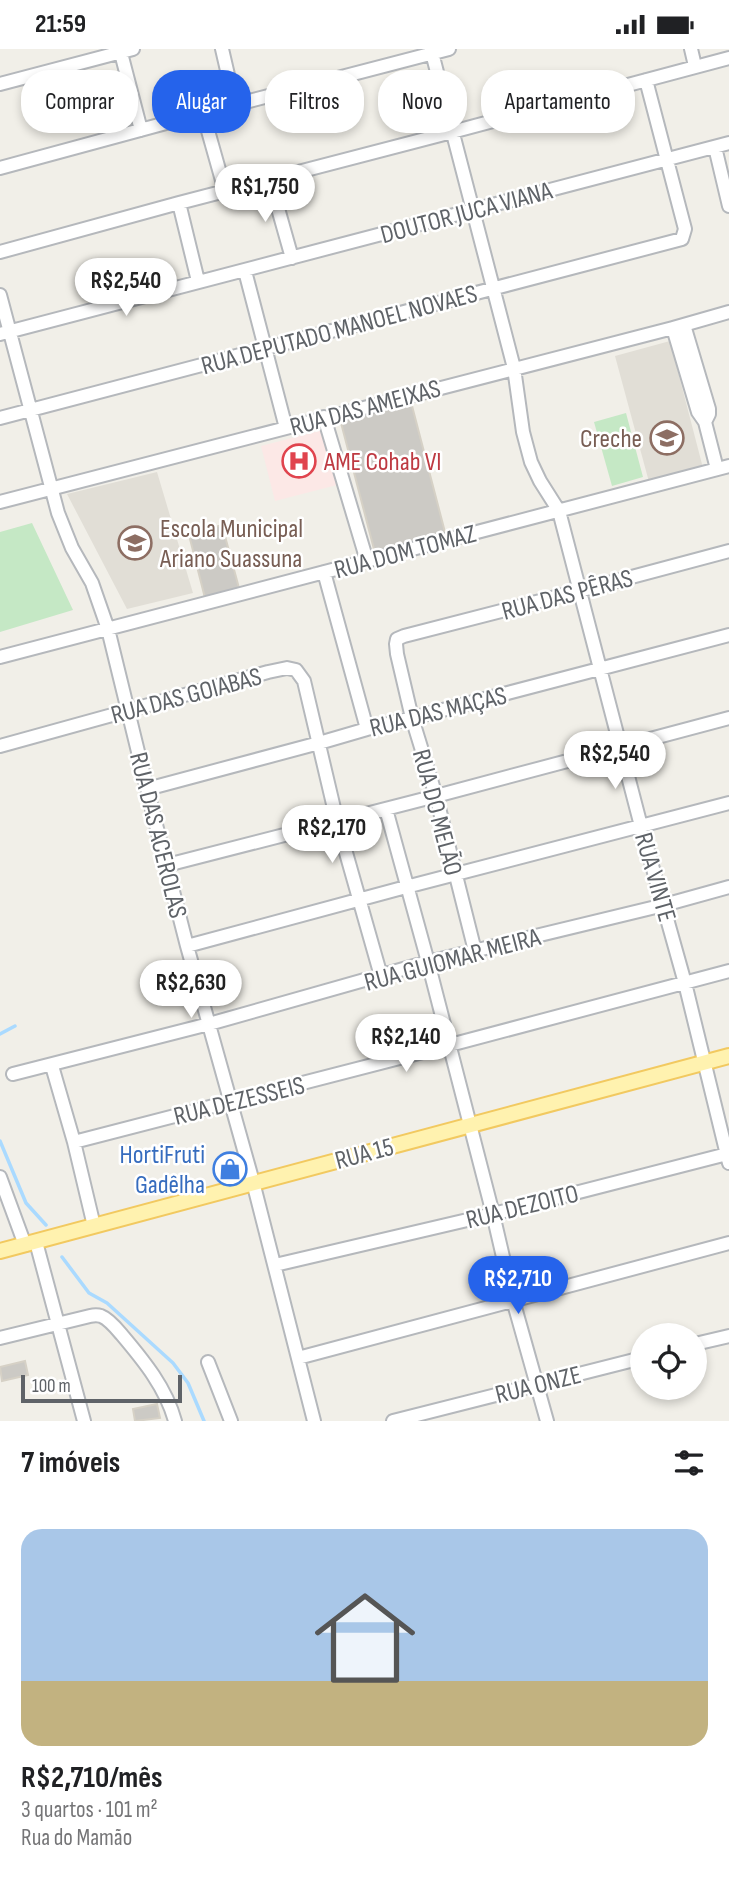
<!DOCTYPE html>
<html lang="pt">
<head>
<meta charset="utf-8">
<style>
  body { margin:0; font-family:"Sofia Sans Condensed",sans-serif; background:#f6f6f6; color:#202124; height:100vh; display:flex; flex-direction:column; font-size:26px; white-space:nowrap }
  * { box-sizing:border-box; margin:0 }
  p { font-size:23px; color:#757577 }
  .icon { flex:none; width:38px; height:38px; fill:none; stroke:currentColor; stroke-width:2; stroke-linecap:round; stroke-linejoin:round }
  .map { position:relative; height:1372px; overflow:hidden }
  .panel { display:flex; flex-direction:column; background:#fff; flex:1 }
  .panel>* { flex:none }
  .top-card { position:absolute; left:21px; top:21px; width:688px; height:63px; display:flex; gap:14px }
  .buttons { position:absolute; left:630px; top:1274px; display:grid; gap:14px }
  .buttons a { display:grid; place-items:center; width:77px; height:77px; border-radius:50%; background:#fff; box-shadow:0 4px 10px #0003; font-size:35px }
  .scale { position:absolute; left:21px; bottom:18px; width:161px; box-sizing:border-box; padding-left:7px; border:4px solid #5f6368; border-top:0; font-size:19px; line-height:24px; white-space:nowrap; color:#5f6368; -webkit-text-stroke:5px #fff; paint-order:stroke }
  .price { position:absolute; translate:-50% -60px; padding:0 16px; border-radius:24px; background:#fff; color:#222; font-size:23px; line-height:46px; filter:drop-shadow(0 2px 4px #0008) }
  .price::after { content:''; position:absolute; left:50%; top:42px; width:21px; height:16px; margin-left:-10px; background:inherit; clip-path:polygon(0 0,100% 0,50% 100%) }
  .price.selected { background:#2563eb; color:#fff }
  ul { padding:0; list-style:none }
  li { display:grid; align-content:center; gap:14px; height:371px; padding:0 21px }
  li+li { border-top:2px solid #e0e0e0 }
  li span { display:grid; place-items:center; height:217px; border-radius:21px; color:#555 }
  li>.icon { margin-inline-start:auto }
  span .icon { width:126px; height:126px; fill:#fffc; stroke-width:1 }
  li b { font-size:30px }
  h2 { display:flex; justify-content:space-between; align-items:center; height:84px; padding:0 21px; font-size:30px }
  .pill { padding:0 24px; border-radius:28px; background:#fff; box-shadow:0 4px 10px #0003; font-size:24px; line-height:63px }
  .pill.selected { background:#2563eb; color:#fff }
  .status { display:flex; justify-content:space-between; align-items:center; height:49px; padding:0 35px; background:#fff; direction:ltr }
  .status svg { height:19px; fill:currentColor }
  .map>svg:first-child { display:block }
  .education { fill:#e1ded6 }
  .medical { fill:#fce8e6 }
  .green { fill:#c5e8c5 }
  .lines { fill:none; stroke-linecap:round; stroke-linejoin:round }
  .stream { stroke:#aadaff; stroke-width:3.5 }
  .building { fill:#cccac5; stroke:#d6d1c6; stroke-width:2 }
  .minor-casing { stroke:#b5b8bc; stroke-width:16 }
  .major-casing { stroke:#f2c960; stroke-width:18 }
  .minor { stroke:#fff; stroke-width:12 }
  .major { stroke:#fff2af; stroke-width:14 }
  .labels { text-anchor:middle; stroke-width:5; stroke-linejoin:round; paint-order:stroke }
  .street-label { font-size:26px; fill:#5f6368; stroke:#fff }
  .education-label { font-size:26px; fill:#785e54; stroke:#fff; text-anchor:end }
  .health-label { font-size:26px; fill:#be3a42; stroke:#fff; text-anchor:start }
  .shop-label { font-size:26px; fill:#366cbe; stroke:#fff; text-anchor:end }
</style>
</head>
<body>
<div class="status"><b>21:59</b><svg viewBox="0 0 49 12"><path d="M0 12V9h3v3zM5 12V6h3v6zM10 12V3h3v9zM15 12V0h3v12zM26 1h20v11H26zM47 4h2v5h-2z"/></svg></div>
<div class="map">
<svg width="729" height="1372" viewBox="0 0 729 1372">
  <rect width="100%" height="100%" fill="#f1efe8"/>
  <path class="education" d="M670,292l33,127 -54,14 -34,-126z
    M157,423l36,121 -66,16 -60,-115z"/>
  <path class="medical" d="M323,381l14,55 -62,16 -14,-55z"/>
  <path class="green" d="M626,364l17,64 -31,9 -18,-64z
    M32,474l41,87 -73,22v-100z"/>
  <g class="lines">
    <path class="stream" d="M0,985l15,-8
      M0,1092l26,62 20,22
      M62,1208l27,36 18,10 66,60 15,20 16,38"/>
  </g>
  <path class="building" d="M411,353l35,134 -71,17 -35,-134z
    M222,476l17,63 -34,10 -16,-63z
    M25,1312l3,14 -26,6 -2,-14z
    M157,1355l3,14 -25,3 -2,-12z"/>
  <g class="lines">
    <defs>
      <path id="minor" d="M222,0l13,56
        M431,0l83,319 9,64 8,30 9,19 19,30 82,315 44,157 44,180
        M691,0l4,17
        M121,4l20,77
        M0,35l133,-35
        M203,64l22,78
        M715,98l14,59
        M0,119l203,-55 246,-64
        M270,131l22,78
        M179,154l19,78
        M0,203l179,-49 273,-71 277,-74
        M245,222l41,157
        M0,246l58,218 14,35 20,35 16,46 45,184 34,133 66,236 61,239
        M684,276l25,84v5l-4,8
        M673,279l25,84 7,10 12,47
        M0,285l729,-191
        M324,368l43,144
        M0,369l682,-179 3,-10 -39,-149
        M0,453l673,-174 56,-16
        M324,523l43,157
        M0,608c243,-64 486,-128 729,-191
        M0,697l268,-74 19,-4 9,2 8,11 33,140 44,155
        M147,740l172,-46 48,-14 45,-11 317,-83
        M386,760l42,153 65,252 20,86 34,121
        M167,816l269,-69 293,-78
        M187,897l219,-59 323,-84
        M475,902l-39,-155 -24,-78 -15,-64 -1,-10 1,-5 7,-3 175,-45 150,-40
        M52,1017l22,76 20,84
        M13,1025l196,-50 219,-62 236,-57 65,-18
        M74,1093l376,-97 279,-74
        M0,1128l25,68
        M36,1193l48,179
        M275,1216l218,-51 234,-60
        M0,1289l90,-22c4,-1 8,-1 11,0 8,3 16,13 21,19 22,26 44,53 53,86
        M695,1295l34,-8
        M298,1309l431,-115
        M208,1313l23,59
        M393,1372l249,-63"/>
      <path id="major" d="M0,1202l729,-195"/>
    </defs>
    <use href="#minor" class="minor-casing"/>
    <use href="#major" class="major-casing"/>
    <use href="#minor" class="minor"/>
    <use href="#major" class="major"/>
  </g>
  <defs>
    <symbol id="school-ring" viewBox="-11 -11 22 22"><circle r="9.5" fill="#fff" stroke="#8d6e63" stroke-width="1.5"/><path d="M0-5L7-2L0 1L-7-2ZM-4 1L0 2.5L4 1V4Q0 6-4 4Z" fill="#8d6e63"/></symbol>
    <symbol id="hospital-ring" viewBox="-11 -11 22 22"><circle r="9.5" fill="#fff" stroke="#e0444e" stroke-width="1.5"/><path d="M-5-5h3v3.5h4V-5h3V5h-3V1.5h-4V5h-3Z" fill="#e0444e"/></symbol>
    <symbol id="shop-ring" viewBox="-11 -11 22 22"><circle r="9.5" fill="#fff" stroke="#3f7fe0" stroke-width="1.5"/><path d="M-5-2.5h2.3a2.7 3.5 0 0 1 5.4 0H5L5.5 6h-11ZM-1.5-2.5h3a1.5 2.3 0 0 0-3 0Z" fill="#3f7fe0"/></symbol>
  </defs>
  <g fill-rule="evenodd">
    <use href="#school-ring" x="648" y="370" width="38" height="38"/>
    <use href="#hospital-ring" x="280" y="393" width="38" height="38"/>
    <use href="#school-ring" x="116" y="475" width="38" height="38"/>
    <use href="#shop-ring" x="211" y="1101" width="38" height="38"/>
  </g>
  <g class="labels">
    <g class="street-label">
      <text transform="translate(466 163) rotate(-15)" y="9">DOUTOR JUCA VIANA</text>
      <text transform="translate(339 280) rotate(-15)" y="9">RUA DEPUTADO MANOEL NOVAES</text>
      <text transform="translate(365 358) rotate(-15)" y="9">RUA DAS AMEIXAS</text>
      <text transform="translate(405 502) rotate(-15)" y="9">RUA DOM TOMAZ</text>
      <text transform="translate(567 545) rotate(-15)" y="9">RUA DAS PÊRAS</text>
      <text transform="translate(186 646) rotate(-15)" y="9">RUA DAS GOIABAS</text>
      <text transform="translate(438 662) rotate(-14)" y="9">RUA DAS MAÇAS</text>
      <text transform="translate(438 763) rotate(75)" y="9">RUA DO MELÃO</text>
      <text transform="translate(159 786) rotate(76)" y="9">RUA DAS ACEROLAS</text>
      <text transform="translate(656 828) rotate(74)" y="9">RUA VINTE</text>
      <text transform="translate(452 910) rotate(-15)" y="9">RUA GUIOMAR MEIRA</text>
      <text transform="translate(239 1051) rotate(-14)" y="9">RUA DEZESSEIS</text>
      <text transform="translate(364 1104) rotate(-15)" y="9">RUA 15</text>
      <text transform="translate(522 1157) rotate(-14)" y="9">RUA DEZOITO</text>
      <text transform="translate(538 1335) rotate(-14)" y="9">RUA ONZE</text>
    </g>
    <g class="education-label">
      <text x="642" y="398">Creche</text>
      <text x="160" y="488" text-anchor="start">Escola Municipal<tspan x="160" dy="30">Ariano Suassuna</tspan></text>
    </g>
    <g class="health-label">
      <text x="324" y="421">AME Cohab VI</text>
    </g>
    <g class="shop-label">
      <text x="205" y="1114">HortiFruti<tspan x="205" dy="30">Gadêlha</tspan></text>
    </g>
  </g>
</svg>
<div class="buttons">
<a><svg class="icon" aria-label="locate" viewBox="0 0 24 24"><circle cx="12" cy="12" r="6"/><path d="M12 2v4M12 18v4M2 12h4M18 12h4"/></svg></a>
</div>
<div class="scale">100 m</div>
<b class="price" style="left:265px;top:175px">R$1,750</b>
<b class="price" style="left:126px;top:269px">R$2,540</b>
<b class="price" style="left:615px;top:742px">R$2,540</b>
<b class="price" style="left:332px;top:816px">R$2,170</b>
<b class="price" style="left:191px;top:971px">R$2,630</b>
<b class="price" style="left:406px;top:1025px">R$2,140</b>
<b class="price selected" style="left:518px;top:1267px">R$2,710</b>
<div class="top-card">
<a class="pill">Comprar</a>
<a class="pill selected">Alugar</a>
<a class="pill">Filtros</a>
<a class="pill">Novo</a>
<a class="pill">Apartamento</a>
</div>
</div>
<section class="panel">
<h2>7 imóveis<svg class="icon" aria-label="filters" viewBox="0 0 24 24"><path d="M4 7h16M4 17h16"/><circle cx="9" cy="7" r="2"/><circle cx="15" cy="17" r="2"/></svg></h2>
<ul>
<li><span style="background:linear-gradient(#a9c7e8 70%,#c2b280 0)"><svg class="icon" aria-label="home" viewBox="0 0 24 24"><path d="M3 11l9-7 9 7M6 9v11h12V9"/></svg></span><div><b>R$2,710/mês</b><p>3 quartos · 101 m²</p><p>Rua do Mamão</p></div></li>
</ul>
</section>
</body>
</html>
